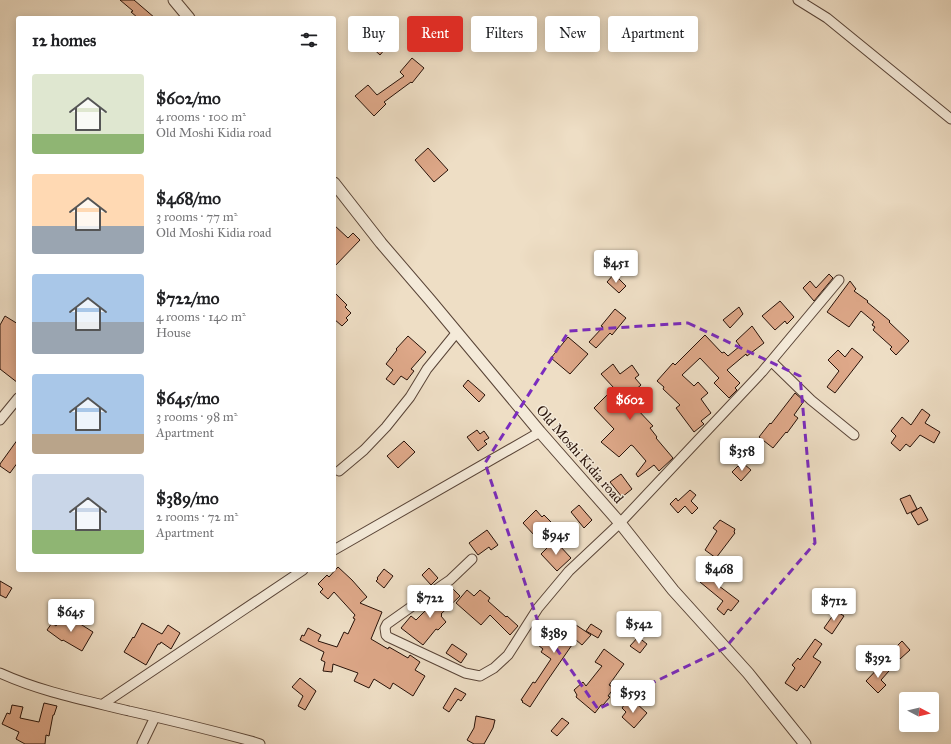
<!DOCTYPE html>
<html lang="en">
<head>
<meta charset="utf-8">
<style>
  body { margin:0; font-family:"IM FELL Great Primer",serif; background:#f2f2f2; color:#202124; height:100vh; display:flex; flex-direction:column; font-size:15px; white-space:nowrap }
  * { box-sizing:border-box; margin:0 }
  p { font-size:13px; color:#757577 }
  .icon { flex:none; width:22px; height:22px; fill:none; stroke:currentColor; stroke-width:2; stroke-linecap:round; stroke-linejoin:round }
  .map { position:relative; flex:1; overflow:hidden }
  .panel { position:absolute; left:16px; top:16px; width:320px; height:556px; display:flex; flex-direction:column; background:#fff; border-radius:4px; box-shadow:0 2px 10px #0003 }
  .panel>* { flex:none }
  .banner { position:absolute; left:348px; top:16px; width:380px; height:36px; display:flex; gap:8px }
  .needle { width:26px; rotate:97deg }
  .fabs { position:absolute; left:899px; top:692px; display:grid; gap:8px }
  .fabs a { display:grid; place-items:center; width:40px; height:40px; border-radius:4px; background:#fff; box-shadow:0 2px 10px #0003; font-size:20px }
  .price { position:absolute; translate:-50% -34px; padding:0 9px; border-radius:4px; background:#fff; color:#222; font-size:13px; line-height:26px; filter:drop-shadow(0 1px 2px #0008) }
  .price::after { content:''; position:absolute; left:50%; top:24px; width:12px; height:9px; margin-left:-6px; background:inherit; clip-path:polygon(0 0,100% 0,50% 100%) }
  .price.active { background:#d93025; color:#fff }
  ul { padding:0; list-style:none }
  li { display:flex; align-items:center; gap:12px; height:100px; padding:0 16px }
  li span { display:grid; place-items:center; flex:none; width:112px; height:80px; border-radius:4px; color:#555 }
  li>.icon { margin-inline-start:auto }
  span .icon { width:48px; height:48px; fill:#fffc; stroke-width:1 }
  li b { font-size:17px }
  h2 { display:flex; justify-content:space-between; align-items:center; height:48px; padding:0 16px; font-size:17px }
  .pill { padding:0 14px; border-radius:4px; background:#fff; box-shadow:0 2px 10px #0003; font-size:14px; line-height:36px }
  .pill.active { background:#d93025; color:#fff }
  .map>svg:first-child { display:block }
  .building { fill:#dea889; stroke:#271108 }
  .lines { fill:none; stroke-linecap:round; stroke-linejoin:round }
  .minor-casing { stroke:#594437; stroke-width:11 }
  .tertiary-casing { stroke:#594437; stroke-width:13 }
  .minor { stroke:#f4ead9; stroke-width:9 }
  .tertiary { stroke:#f4ead9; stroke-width:11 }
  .marked { fill:none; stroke:#7b2cbf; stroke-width:3; stroke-dasharray:8 5; stroke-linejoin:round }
  .labels { text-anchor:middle; stroke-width:3; stroke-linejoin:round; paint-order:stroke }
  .street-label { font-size:14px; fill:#271108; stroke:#f4ead9 }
</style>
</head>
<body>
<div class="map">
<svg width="951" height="744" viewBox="0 0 951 744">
  <rect width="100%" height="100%" fill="#eedec5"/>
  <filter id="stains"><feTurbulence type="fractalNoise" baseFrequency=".005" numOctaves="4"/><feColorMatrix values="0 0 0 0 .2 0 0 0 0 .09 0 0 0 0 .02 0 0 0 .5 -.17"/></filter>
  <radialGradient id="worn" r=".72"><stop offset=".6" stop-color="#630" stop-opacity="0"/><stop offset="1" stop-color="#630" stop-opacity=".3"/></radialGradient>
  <path class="building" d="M120,0h14l21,18h-17l-7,-6 2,-1z
    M380,31l11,11 -11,13 -12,-11z
    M412,58l12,10 -12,15 -1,-1 -27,20 2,2 -12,12 -19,-20 13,-11 9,10 27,-19 -4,-4z
    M428,148l20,22 -14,12 -19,-22z
    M334,225l14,13 5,-5 7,7 -26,27z
    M614,274l12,12 -7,7 -12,-11z
    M829,274l4,4 -19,23 -11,-13 7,-7 6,7z
    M850,281l6,8 -2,2 14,10 -1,1 23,19 -1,1 20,19 -13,14 -6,-6 2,-2 -19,-17 2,-3 -3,-2 2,-3 -13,-11 -12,16 -22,-15z
    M334,292l13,13 -2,2 6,6 -5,5 2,2 -6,6 -8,-7z
    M780,301l14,16 -7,7 -2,-3 -10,9 -13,-14z
    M739,307l4,7 -13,14 -7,-8z
    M615,309l11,9 -14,17 -2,-2 -14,15 -7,-6 14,-15 -2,-1z
    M5,316l13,8v59l-18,-14v-44z
    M752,326l12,17 -17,13 -1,-2 -19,16 13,13 -5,5 2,2 -8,8 -15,-15 5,-5 -19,-20 -18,17 12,11 4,-4 10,11 -7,6 10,14 -10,8 3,3 -10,8 -18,-24 4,-3 -17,-16 1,-2 -7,-6 16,-18 2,2 30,-30 17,18 2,-1 4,4 12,-10 -4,-5z
    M408,336l18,16 -15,17 3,2 -7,9 -6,-4 -7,9 -8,-6 7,-9 -7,-6 11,-14 -1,-1z
    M568,337l20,17 -18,20 -19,-16z
    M852,348l11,9 -28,36 -8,-6 12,-16 -11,-11 10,-10 7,7z
    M613,364l7,10 12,-9 7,10 -4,3 6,7 -7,6 8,8 -7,8 18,19 -3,2 7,9 -1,1 17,20 -14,13 -5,-6 -16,12 -2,-3 10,-13 -13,-15 -2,-1 -12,12 -18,-15 13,-13 -20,-21 20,-20 -13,-14z
    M468,380l17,15 -6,7 -16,-16z
    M795,393l9,8 -10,14 4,3 -11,15 -1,-1 -13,16 -14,-11 11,-14 1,1z
    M922,409l8,6 -5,8 15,9 -6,11 -14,-8 -10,12 -4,-3 -6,7 -9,-8 5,-7 -5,-5 11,-14 9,8z
    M477,430l3,4 4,-3 5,7 -5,3 3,3 -9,7 -11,-14z
    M18,439v23l-8,11 -10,-7v-2z
    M404,441l11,11 -17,16 -11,-12z
    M744,464l7,6 -10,11 -9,-9 6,-6 2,2z
    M621,474l11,15 -10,8 -12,-15z
    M690,490l6,5 -5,6 7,7 -6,6 -7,-8 -7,7 -8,-9 6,-6 2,3z
    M910,495l7,14 -10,5 -7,-15z
    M579,505l13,15 -8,8 -13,-16z
    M921,507l7,13 -10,5 -7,-12z
    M536,510l6,7 2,-2 7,7 -13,13 -1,-2 -2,3 -12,-13z
    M720,520l15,9 -1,3 1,1 -19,25 -11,-8 12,-19 -4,-3z
    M487,530l11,15 -7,5 -2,-3 -11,8 -9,-12z
    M553,542l4,5 2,-2 12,13 -14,13 -16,-17z
    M338,567l14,13 15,17 -7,6 22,9 -11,27 17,10 1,-2 19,11 2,-3 10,7 -5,8 10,6 -12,20 -20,-13 -3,6 -16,-10 -5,9 -15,-7 4,-8 -25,-9 -1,8 -9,-1 2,-9 -4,-2 3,-8 -24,-12 2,-5 2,1 4,-8 13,7 -3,6 19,6 7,-15 4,2 7,-15 -2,-1 2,-3 -21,-23 -6,7 -8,-7 3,-3 -5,-5 9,-9 2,2z
    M711,567l14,11 -6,8 20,15 -8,10 -3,-2 -4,6 -7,-6 6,-8 -23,-19z
    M429,568l9,10 -7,7 -9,-10z
    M384,569l9,7 -9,12 -8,-7 2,-2 -1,-1z
    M0,581l12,7 -6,10 -6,-3z
    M452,588l8,8 -19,18 1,1 -1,1 5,6 -8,8 -2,-1 -13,16 -22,-17 10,-12 5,4 16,-16 1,2z
    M467,590l7,6 6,-6 10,8 -2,3 18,16 1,-1 11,10 -8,9 -20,-20 -9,10 -25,-22z
    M836,611l8,5 -12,18 -8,-6z
    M64,616l8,6 2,-2 19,12 -11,19 -19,-11 -1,1 -15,-11 5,-7 4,3z
    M570,621l21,14 -9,10 -6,-5 -1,2h-1l-29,42 -15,23 -8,-5 1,-1 -2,-1 12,-18 2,1 16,-24 -10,-7 2,-3 -5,-4 2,-3 -5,-4 9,-13 16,12z
    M142,623l20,11 6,-9 12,8 -9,16 -10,-7 -1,2h-2l-12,21 -22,-13 9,-15 1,1z
    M591,624l11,7 -4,7 -12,-7z
    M638,637l9,7 -7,9 -10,-7z
    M815,639l7,5 -9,13 8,5 -17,26 -3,-3 -4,6 -12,-8 10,-15 -3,-3 6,-7 2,2z
    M902,641l8,9 -10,9 -8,-8z
    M452,644l15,10 -6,9 -15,-10z
    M604,649l20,15 -15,21 5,3 -6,8 2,1 -7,8h-2l-6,8 -19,-16 1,-2 -3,-5 9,-8 3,4 16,-20 -7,-4z
    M882,664l7,7 -8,9 5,5 -8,8 -12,-12z
    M300,678l16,13 -11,19 -7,-4 5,-10 -11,-9z
    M455,688l11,6 -5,7 -3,-2 -9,13 -6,-4z
    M627,701l6,5 3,-3 11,10 -13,15 -12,-11 4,-5 -4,-4z
    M44,703l13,3 -3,9h-1l-4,21 -3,-1 -1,9h-20l-9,-5 3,-7 -17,-8 5,-11 3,1 2,-9 11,2 -3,11 19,4z
    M476,716l19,4 -2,8 -9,16h-10l-7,-4 7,-12z
    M562,718l7,5 -12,13 -6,-5z"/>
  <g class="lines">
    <defs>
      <path id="minor" d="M798,0l29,18 124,101
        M771,361l40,39 43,35
        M0,420l18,-22
        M339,471l25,-21 22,-23 24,-30 17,-28 30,-37
        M334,550l206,-118
        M472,559l-22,21 -22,15 -41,29 -2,4 1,7 2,2 77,36 15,3 14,-8 14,-13 30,-47 31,-37 51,-48 142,-151 77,-92
        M0,673c42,19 84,27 129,38 41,9 81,19 122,30l9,3
        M103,704l200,-134
        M142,744l13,-27"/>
      <path id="tertiary" d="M174,0l15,18
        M334,183l47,60 49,57 110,132 80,91 53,67 75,83 57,71"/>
    </defs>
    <use href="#minor" class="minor-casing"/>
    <use href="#tertiary" class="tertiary-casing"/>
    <use href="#minor" class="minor"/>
    <use href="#tertiary" class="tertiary"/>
  </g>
  <path class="marked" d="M688,323l112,53 15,167 -90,105 -127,61 -60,-87 -53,-159 84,-132z"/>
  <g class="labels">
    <g class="street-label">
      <text transform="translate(580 454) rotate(49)" y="5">Old Moshi Kidia road</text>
    </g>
  </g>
  <rect width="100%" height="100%" filter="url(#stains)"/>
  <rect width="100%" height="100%" fill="url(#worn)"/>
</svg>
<div class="fabs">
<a><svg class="needle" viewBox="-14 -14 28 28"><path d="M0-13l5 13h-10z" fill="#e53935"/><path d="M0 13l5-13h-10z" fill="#757577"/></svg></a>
</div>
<b class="price" style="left:616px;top:284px">$451</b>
<b class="price active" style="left:630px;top:421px">$602</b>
<b class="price" style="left:742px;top:472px">$358</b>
<b class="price" style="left:556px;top:556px">$945</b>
<b class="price" style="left:719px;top:590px">$468</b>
<b class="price" style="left:430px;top:619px">$722</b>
<b class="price" style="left:834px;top:622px">$712</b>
<b class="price" style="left:71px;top:633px">$645</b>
<b class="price" style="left:639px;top:645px">$542</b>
<b class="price" style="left:554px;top:654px">$389</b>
<b class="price" style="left:878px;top:679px">$392</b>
<b class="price" style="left:633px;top:714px">$593</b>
<div class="banner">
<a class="pill">Buy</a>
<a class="pill active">Rent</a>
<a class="pill">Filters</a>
<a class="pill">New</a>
<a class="pill">Apartment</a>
</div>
<section class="panel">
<h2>12 homes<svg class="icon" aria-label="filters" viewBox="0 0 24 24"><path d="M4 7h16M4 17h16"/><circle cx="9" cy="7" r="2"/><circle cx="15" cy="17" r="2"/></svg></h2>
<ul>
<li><span style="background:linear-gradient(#dfe7d0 75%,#8fb573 0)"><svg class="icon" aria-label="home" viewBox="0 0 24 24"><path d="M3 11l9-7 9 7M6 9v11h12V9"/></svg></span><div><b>$602/mo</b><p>4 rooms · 100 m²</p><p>Old Moshi Kidia road</p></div></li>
<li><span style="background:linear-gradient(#ffd9b3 65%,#9aa5b1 0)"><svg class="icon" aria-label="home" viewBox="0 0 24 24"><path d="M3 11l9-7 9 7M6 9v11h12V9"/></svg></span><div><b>$468/mo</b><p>3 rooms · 77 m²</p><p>Old Moshi Kidia road</p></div></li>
<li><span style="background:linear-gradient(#a9c7e8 60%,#9aa5b1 0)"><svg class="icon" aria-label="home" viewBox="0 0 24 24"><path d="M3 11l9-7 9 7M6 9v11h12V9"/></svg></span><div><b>$722/mo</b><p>4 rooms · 140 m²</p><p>House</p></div></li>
<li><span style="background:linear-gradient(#a9c7e8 75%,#b9a48a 0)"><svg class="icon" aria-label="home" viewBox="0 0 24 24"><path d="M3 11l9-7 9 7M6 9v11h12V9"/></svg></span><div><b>$645/mo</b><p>3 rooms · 98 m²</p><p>Apartment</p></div></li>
<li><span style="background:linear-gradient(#c9d6e8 70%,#8fb573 0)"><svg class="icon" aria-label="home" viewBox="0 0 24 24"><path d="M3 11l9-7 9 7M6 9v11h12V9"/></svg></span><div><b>$389/mo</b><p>2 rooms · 72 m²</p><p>Apartment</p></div></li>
</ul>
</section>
</div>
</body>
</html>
